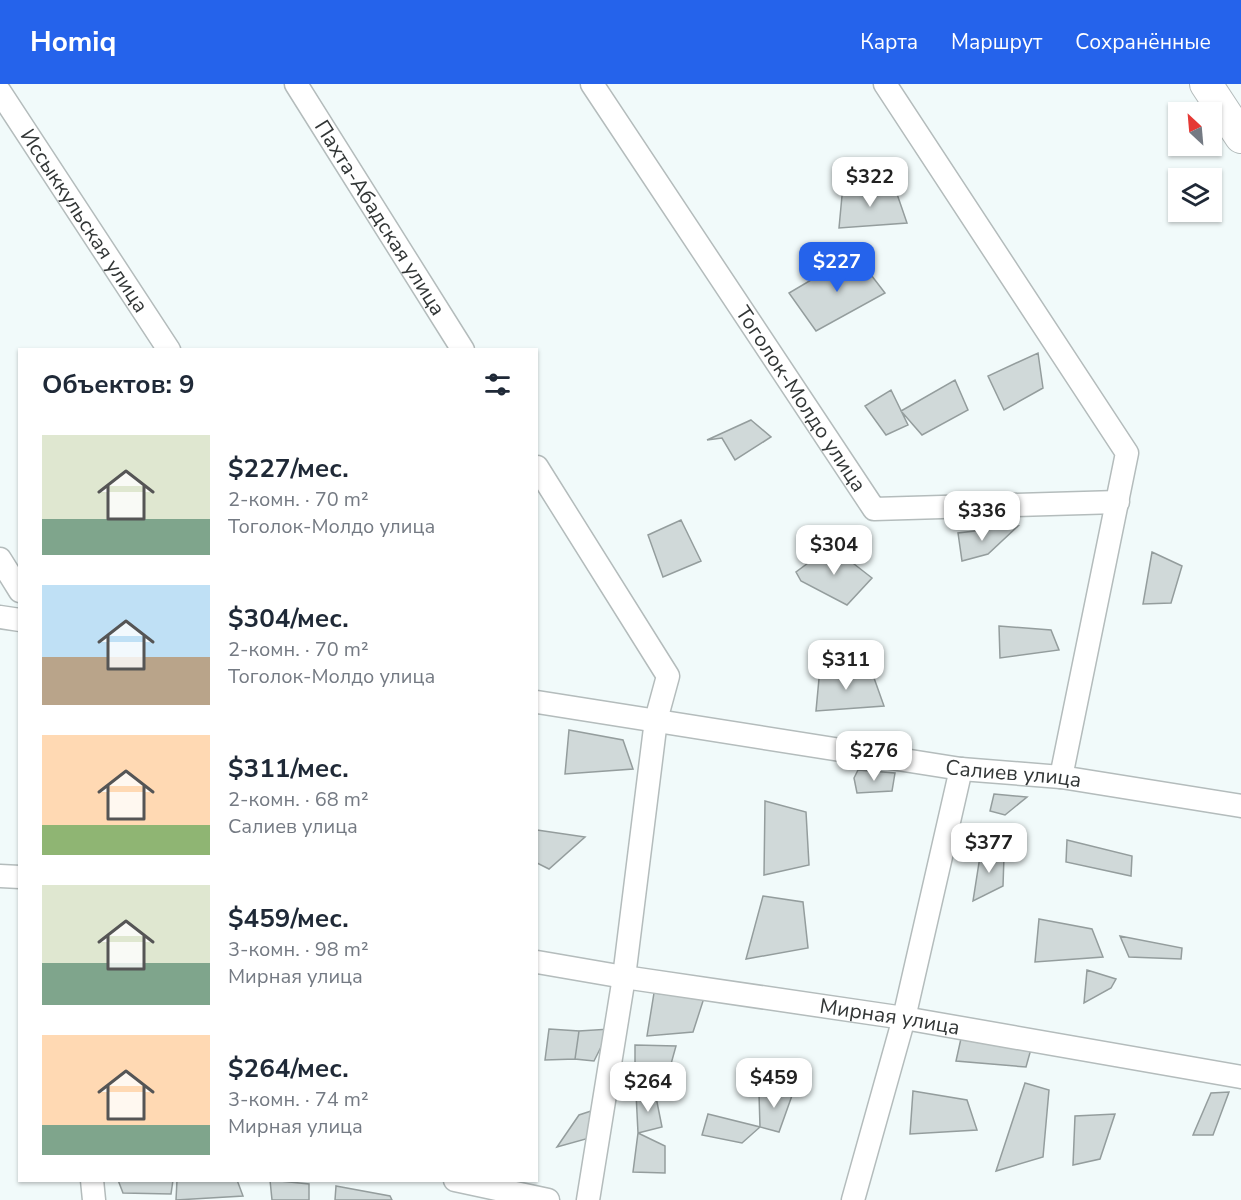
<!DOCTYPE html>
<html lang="ru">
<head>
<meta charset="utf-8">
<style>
  body { margin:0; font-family:"Nunito Sans",sans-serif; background:#f6f6f7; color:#1f2937; height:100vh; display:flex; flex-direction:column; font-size:22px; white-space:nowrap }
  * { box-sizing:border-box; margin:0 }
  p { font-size:20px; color:#747a83 }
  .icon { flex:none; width:33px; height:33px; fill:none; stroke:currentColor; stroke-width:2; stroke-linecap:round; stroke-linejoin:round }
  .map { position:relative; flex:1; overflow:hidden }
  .sheet { position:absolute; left:18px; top:264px; width:520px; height:834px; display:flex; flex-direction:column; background:#fff; border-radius:0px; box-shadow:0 2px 4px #0004 }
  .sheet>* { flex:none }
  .needle { width:39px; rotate:334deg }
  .controls { position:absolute; left:1168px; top:18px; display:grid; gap:12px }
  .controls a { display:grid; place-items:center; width:54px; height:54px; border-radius:0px; background:#fff; box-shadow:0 2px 4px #0004; font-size:30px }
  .price { position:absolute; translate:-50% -51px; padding:0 14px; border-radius:12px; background:#fff; color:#222; font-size:20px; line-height:39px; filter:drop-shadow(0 2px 3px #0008) }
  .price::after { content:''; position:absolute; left:50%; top:36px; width:18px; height:14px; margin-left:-9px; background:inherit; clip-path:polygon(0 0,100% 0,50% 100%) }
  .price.current { background:#2563eb; color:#fff }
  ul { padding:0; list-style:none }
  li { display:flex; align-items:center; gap:18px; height:150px; padding:0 24px }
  li span { display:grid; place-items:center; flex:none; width:168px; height:120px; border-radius:0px; color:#555 }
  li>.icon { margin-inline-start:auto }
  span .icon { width:72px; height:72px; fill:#fffc; stroke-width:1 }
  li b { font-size:26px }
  h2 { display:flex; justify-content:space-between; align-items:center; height:72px; padding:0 24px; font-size:26px }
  header { display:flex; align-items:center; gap:36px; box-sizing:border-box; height:84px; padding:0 30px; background:#2563eb; color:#fff }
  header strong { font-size:28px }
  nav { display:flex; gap:33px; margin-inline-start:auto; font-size:21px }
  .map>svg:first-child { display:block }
  .building { fill:#d0d9d9; stroke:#949d9d; stroke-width:1.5 }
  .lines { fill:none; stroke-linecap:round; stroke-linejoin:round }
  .street-casing { stroke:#b4bcbc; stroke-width:25 }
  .secondary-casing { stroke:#b4bcbc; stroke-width:34 }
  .street { stroke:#fff; stroke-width:22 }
  .secondary { stroke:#fff; stroke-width:32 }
  .labels { text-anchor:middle; stroke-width:4.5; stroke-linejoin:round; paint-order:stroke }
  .street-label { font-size:21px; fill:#323636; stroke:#fff }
</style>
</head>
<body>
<header>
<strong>Homiq</strong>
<nav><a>Карта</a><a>Маршрут</a><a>Сохранённые</a></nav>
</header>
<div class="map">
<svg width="1241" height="1116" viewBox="0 0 1241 1116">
  <rect width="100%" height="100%" fill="#f1fafa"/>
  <path class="building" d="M843,101l54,9 10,29 -68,5z
    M855,170l30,39 -69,38 -27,-38z
    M1038,269l5,35 -39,22 -16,-34z
    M955,296l13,30 -46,25 -21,-24z
    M891,306l17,35 -22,10 -21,-29z
    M751,336l20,17 -36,23 -13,-22 -15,2z
    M681,436l20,41 -38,16 -15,-42z
    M1018,442l-30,28 -26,7 -4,-28z
    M831,462l41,32 -25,27 -46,-24 -5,-9z
    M1152,468l30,14 -11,37 -28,1z
    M999,542l52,4 8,20 -59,8z
    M820,584l54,10 10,28 -68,5z
    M569,646l54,10 10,29 -68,5z
    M858,686l37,3 -3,18 -35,2 -3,-15z
    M994,710l33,3 -22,18 -15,-4z
    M765,717l41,11 3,53 -45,10z
    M537,746l48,7 -36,32 -12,-6z
    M1067,756l65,16 -1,20 -65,-14z
    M981,766l23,6 -1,30 -30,15z
    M763,812l40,6 5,46 -62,11z
    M1039,835l53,10 11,28 -68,5z
    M1120,852l62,12 -1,11 -52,-2z
    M1087,886l29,9 -5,9 -27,15z
    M654,909l50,5 -11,34 -46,4z
    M549,945l30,2 -4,28 -30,1z
    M610,945l-16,32 -19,-2 4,-28z
    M962,950l69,15 -5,18 -70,-6z
    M635,961l41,1 -10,36h-31z
    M1025,999l24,7 -6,67 -47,14z
    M794,1006l-15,42 -19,-5 -1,-33z
    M913,1007l54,9 10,30 -67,4z
    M1229,1008l-16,43h-20l18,-42z
    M636,1009l20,4 6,30 -24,6z
    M597,1025l-4,28 -36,10 22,-32z
    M708,1030l52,13 -18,16 -40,-8z
    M1115,1030l-15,45 -27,6 2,-49z
    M638,1049l27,13v27l-32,-1z
    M118,1096h55l-2,14 -48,-1z
    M177,1096h60l6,16 -67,4z
    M270,1096l39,4v16h-37z
    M336,1102l54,10 2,4h-57z"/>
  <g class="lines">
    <defs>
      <g id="street">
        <path id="s1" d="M296,0l167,266"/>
        <path id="s2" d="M592,0l282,425 244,-7"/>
        <path d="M885,0l242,369 -66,324"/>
        <path id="s3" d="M0,8l169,258"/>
        <path d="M537,383l131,209 -12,44 -32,257 -36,223"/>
        <path d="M0,475l20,32"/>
        <path d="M0,533l20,3"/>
        <path id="s4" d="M537,618l424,67 100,8 180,29"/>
        <path d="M0,792l20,1"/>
        <path id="s5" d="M537,878l87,15 280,41 337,59"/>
        <path d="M92,1096l2,20"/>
        <path d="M455,1096l93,20"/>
        <path d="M853,1116l51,-182 57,-249"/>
      </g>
      <path id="secondary" d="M1206,0l35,53"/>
    </defs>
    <use href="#street" class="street-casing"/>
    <use href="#secondary" class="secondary-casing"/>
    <use href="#street" class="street"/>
    <use href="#secondary" class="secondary"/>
  </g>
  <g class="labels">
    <g class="street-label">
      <text dy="7" stroke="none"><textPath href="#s1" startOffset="158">Пахта-Абадская улица</textPath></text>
      <text dy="7" stroke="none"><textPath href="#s3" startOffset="154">Иссыккульская улица</textPath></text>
      <text dy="7" stroke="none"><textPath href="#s2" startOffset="378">Тоголок-Молдо улица</textPath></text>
      <text dy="7" stroke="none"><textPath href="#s4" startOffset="482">Салиев улица</textPath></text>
      <text dy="7" stroke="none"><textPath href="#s5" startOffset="357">Мирная улица</textPath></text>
    </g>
  </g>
</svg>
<div class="controls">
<a><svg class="needle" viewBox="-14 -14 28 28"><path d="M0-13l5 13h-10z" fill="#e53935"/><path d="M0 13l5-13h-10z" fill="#747a83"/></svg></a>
<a><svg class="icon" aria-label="layers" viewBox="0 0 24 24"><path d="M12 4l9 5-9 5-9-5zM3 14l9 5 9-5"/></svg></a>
</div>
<b class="price" style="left:870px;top:124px">$322</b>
<b class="price current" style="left:837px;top:209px">$227</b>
<b class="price" style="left:982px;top:458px">$336</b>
<b class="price" style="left:834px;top:492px">$304</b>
<b class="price" style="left:846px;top:607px">$311</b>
<b class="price" style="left:874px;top:698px">$276</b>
<b class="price" style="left:989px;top:790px">$377</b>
<b class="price" style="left:774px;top:1025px">$459</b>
<b class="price" style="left:648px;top:1029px">$264</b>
<section class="sheet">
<h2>Объектов: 9<svg class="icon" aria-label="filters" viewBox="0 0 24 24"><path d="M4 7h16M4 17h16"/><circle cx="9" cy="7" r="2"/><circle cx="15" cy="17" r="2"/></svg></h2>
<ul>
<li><span style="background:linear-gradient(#dfe7d0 70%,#7fa58c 0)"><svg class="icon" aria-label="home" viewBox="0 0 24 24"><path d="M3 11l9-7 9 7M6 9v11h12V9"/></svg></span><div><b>$227/мес.</b><p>2-комн. · 70 m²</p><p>Тоголок-Молдо улица</p></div></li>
<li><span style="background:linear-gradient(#bfe0f5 60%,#b9a48a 0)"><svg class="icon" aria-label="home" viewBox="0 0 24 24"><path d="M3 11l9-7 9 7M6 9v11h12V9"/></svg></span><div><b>$304/мес.</b><p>2-комн. · 70 m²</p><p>Тоголок-Молдо улица</p></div></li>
<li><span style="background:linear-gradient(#ffd9b3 75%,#8fb573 0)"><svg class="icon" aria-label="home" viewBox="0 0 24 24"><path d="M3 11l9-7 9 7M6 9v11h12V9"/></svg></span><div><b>$311/мес.</b><p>2-комн. · 68 m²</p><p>Салиев улица</p></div></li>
<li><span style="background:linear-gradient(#dfe7d0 65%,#7fa58c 0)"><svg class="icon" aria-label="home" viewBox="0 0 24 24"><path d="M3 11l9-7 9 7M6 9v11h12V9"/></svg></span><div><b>$459/мес.</b><p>3-комн. · 98 m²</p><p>Мирная улица</p></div></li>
<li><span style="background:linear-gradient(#ffd9b3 75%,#7fa58c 0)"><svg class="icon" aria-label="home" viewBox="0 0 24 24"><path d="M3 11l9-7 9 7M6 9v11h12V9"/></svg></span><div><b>$264/мес.</b><p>3-комн. · 74 m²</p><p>Мирная улица</p></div></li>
</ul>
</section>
</div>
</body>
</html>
